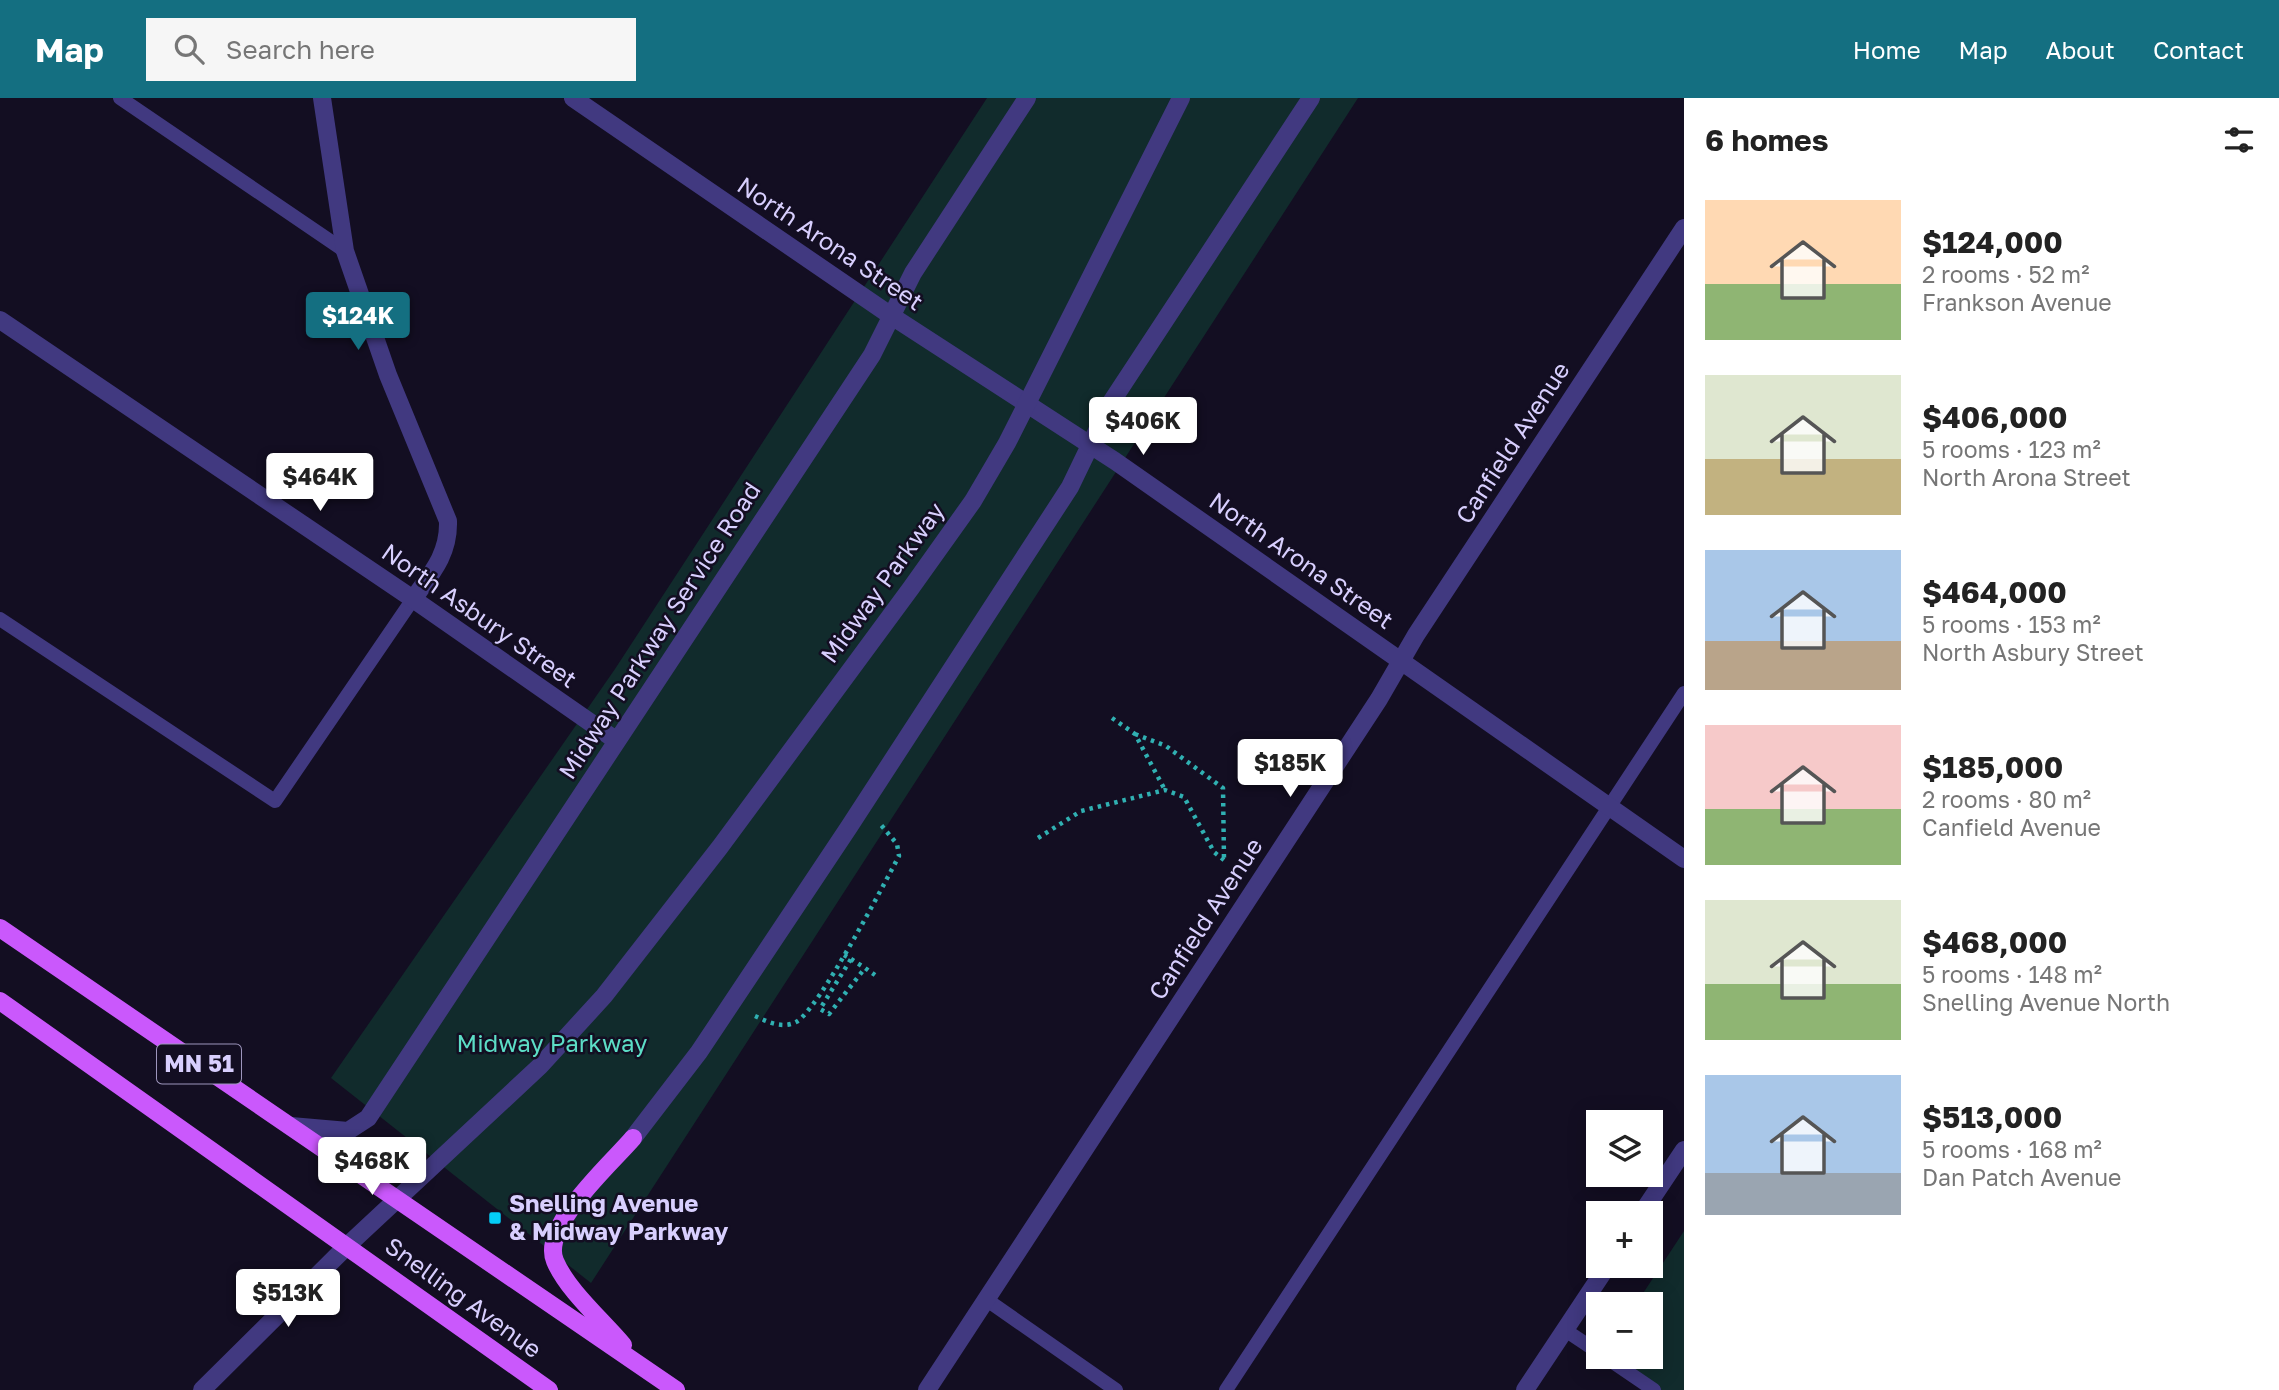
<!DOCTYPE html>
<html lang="en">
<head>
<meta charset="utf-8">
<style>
  body { margin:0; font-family:"Golos Text",sans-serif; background:#f6f6f6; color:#222; height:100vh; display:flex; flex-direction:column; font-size:26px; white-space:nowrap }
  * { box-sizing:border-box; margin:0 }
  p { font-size:23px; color:#767676 }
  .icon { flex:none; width:38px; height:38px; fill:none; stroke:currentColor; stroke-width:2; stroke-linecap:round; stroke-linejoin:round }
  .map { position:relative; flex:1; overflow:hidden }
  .sheet { display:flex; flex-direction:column; background:#fff; width:595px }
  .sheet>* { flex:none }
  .buttons { position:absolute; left:1586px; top:1012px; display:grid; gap:14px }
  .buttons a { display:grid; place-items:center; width:77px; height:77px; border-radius:0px; background:#fff; box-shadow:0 4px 18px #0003; font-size:35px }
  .price { position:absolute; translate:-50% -60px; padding:0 16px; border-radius:7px; background:#fff; color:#222; font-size:23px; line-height:46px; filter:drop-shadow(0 2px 4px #0008) }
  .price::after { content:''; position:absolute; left:50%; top:42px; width:21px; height:16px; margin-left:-10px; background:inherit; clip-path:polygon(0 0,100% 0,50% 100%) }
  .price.active { background:#146f81; color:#fff }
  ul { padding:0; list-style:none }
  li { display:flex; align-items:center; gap:21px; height:175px; padding:0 21px }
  li span { display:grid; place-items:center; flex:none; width:196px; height:140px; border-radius:0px; color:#555 }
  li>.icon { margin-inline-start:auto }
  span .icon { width:84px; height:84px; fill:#fffc; stroke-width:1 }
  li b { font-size:30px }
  h2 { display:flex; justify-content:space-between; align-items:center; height:84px; padding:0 21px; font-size:30px }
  header { display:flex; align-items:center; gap:42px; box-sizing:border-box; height:98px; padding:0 35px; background:#146f81; color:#fff }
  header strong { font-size:33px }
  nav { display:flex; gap:38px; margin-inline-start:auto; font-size:24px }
  .search { width:490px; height:63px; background:#f6f6f6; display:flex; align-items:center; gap:18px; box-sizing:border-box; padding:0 24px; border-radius:0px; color:#767676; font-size:26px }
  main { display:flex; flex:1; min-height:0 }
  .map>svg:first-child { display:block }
  .green { fill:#112b2c }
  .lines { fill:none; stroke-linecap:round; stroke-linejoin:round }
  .path { stroke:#30b0b2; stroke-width:4.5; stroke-dasharray:3.5 5; stroke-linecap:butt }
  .service { stroke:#413980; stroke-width:14 }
  .minor { stroke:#413980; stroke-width:18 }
  .tertiary { stroke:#413980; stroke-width:18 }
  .primary { stroke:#ca58fc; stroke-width:18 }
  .poi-dot { fill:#04cdf6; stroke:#130e22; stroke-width:2.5 }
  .labels { text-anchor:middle; stroke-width:5; stroke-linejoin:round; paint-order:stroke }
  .shield { fill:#130e22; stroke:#9d95bc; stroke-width:2 }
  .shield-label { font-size:23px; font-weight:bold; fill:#d8cffe }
  .street-label { font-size:24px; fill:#d8cffe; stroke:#130e22 }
  .park-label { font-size:24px; fill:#5cddc6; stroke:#130e22 }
  .poi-label { font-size:24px; font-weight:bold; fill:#d8cffe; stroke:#130e22; text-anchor:start }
</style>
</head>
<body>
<header>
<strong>Map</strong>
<div class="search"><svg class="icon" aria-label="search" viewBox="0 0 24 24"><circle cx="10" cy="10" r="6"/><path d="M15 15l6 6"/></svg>Search here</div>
<nav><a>Home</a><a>Map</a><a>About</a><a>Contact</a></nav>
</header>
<main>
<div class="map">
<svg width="1684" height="1292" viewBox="0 0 1684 1292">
  <rect width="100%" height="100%" fill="#130e22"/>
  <path class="green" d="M987,0h371l-767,1185 -260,-205 284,-409z
    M1684,1133v159h-25l-50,-34h41v-52h-14z"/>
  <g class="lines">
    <path class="path" d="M1112,620l23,16 30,56
      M1135,636l31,12 57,42 1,72
      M1038,740l43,-27 84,-21 19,7 30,55 10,8
      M844,857l7,4 -31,50 9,5 36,-46 10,7
      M851,861l14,9
      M755,918c13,6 27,13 41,6 22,-11 88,-138 103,-166l-2,-12 -16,-19"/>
    <path class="service" d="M120,0l225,153
      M0,521l275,182 138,-202
      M987,1202l129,90
      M1565,1232l33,22
      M1604,1258l50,34
      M1226,1292l458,-697"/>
    <path class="minor" d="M322,0l23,153 43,124 60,146c1,33 -16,52 -35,78
      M573,0l317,217 225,146 569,398
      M0,222l413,279 204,142
      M291,1028l57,5 20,-13 504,-763 41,-82 114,-175
      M633,1040l66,-86 150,-225 221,-340 40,-83 201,-306
      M1642,1115l42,-63
      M202,1292l146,-145
      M927,1292l452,-691 37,-64 268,-407
      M1525,1292l83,-125"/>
    <path class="tertiary" d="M348,1147l192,-179 64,-70 116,-149 191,-259 62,-87 34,-58 174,-345"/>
    <path class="primary" d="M0,830l676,462
      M0,903l549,389
      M623,1247c-20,-24 -56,-55 -68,-84 -15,-35 57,-98 78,-123"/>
  </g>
  <rect class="poi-dot" x="488" y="1113" width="14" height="14" rx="3.5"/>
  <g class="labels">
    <rect class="shield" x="157" y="946.5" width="84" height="39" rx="5"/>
    <g class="shield-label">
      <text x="199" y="974">MN 51</text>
    </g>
    <g class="street-label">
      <text transform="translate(830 146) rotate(34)" y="8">North Arona Street</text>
      <text transform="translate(1513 345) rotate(-57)" y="8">Canfield Avenue</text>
      <text transform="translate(1301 463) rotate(35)" y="8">North Arona Street</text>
      <text transform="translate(883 485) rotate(-54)" y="8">Midway Parkway</text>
      <text transform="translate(479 518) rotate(35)" y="8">North Asbury Street</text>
      <text transform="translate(660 533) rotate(-57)" y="8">Midway Parkway Service Road</text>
      <text transform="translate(1206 821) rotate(-57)" y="8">Canfield Avenue</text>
      <text transform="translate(463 1200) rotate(36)" y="8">Snelling Avenue</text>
    </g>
    <g class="park-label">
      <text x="552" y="954">Midway Parkway</text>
    </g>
    <g class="poi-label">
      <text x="509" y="1114">Snelling Avenue<tspan x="509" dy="28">&amp; Midway Parkway</tspan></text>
    </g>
  </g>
</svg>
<div class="buttons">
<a><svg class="icon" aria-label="layers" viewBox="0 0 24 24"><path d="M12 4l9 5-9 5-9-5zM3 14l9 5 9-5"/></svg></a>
<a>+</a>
<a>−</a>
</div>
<b class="price active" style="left:358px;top:254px">$124K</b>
<b class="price" style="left:1143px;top:359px">$406K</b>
<b class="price" style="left:320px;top:415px">$464K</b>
<b class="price" style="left:1290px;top:701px">$185K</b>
<b class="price" style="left:372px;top:1099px">$468K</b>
<b class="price" style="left:288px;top:1231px">$513K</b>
</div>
<section class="sheet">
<h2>6 homes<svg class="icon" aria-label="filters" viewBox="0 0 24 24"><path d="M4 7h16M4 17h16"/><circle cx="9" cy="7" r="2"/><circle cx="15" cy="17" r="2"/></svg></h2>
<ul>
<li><span style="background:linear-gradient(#ffd9b3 60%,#8fb573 0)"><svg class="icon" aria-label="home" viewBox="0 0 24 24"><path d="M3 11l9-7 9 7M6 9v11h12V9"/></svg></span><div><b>$124,000</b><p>2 rooms · 52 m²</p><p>Frankson Avenue</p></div></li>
<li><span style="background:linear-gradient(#dfe7d0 60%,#c2b280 0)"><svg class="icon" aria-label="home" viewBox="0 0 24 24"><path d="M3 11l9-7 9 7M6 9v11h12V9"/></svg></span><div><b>$406,000</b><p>5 rooms · 123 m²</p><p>North Arona Street</p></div></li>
<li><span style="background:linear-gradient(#a9c7e8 65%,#b9a48a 0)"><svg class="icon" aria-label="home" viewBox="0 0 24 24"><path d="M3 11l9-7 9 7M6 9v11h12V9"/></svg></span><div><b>$464,000</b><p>5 rooms · 153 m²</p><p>North Asbury Street</p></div></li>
<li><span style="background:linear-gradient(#f6c9c9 60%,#8fb573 0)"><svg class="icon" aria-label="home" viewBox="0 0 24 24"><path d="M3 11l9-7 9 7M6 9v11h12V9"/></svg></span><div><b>$185,000</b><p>2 rooms · 80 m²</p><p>Canfield Avenue</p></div></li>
<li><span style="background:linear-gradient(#dfe7d0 60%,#8fb573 0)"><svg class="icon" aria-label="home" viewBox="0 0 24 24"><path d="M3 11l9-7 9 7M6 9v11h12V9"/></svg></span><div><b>$468,000</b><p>5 rooms · 148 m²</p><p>Snelling Avenue North</p></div></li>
<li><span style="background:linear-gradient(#a9c7e8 70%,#9aa5b1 0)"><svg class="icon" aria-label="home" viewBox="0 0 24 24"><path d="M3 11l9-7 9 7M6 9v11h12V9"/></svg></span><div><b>$513,000</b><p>5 rooms · 168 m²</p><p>Dan Patch Avenue</p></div></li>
</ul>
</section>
</main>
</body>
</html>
